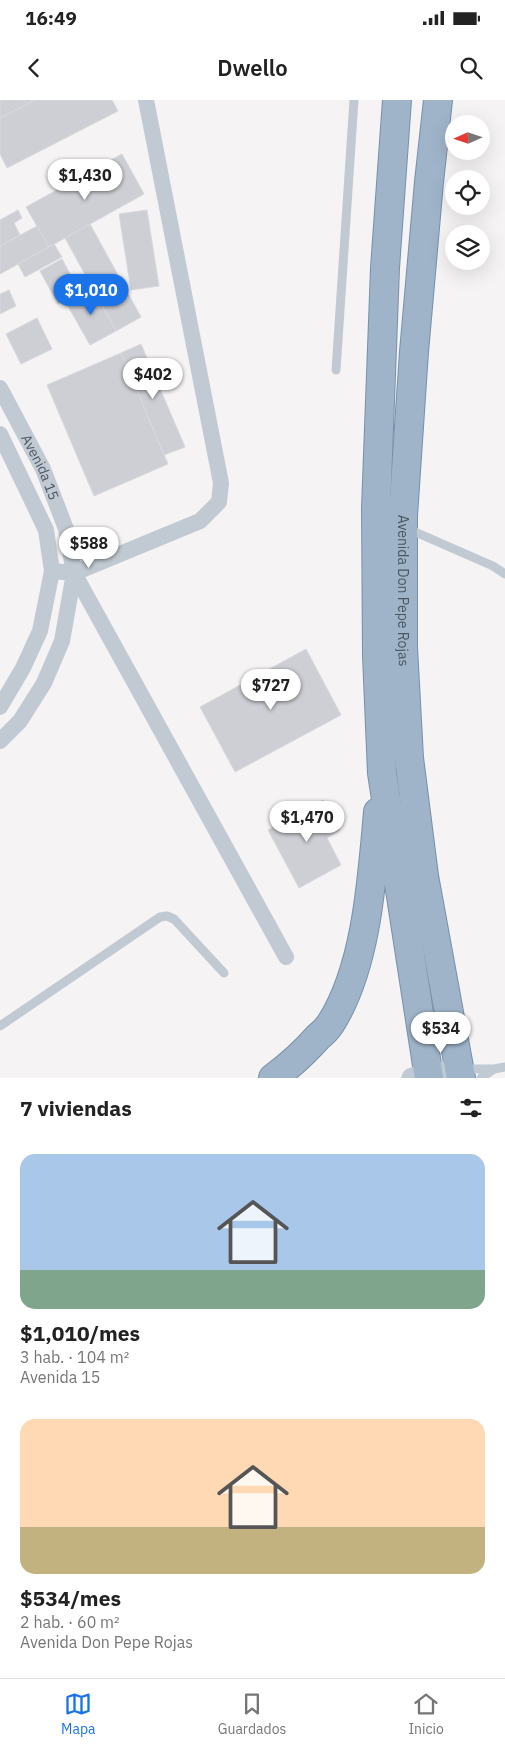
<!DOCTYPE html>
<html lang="es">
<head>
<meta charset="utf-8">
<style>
  body { margin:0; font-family:"IBM Plex Sans",sans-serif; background:#f6f6f6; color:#222; height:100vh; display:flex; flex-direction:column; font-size:19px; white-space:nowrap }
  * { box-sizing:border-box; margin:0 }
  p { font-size:16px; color:#767676 }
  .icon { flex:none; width:28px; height:28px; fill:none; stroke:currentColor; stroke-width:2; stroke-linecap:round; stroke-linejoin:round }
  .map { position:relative; height:978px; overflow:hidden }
  .drawer { display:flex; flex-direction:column; background:#fff; flex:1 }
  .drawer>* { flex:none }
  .needle { width:32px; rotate:267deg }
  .tools { position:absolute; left:445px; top:15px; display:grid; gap:10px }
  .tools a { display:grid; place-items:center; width:45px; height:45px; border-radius:50%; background:#fff; box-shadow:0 5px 20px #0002; font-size:25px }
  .price { position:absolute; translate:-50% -42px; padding:0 11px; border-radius:18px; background:#fff; color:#222; font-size:16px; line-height:32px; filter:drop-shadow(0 1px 2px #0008) }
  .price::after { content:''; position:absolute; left:50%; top:30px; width:15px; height:11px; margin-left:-8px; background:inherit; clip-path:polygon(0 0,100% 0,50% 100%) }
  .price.on { background:#1a73e8; color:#fff }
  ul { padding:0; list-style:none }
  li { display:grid; align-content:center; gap:10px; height:265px; padding:0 20px }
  li span { display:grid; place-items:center; height:155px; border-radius:15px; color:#555 }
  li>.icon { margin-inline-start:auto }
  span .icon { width:90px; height:90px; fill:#fffc; stroke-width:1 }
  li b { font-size:21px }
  h2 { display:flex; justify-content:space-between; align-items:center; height:60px; padding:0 20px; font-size:21px }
  .status { display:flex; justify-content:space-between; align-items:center; height:35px; padding:0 25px; background:#fff; direction:ltr }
  .status svg { height:14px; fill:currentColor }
  header { display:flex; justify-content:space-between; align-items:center; height:65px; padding:0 20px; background:#fff; font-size:22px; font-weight:600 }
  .menu { display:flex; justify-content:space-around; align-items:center; height:70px; border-top:1px solid #e0e0e0; background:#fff; font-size:14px; color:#767676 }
  .menu a { display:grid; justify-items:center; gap:2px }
  .menu .on { color:#1a73e8 }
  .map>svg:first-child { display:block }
  .building { fill:#cdcfd5; stroke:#d7d9de }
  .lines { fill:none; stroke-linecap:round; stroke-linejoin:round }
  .trunk-casing { stroke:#7690ad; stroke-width:30 }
  .service { stroke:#c1cad2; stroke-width:9 }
  .minor { stroke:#c1cad2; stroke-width:16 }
  .tertiary { stroke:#c1cad2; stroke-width:21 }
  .trunk { stroke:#9fb4c9; stroke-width:28 }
  .labels { text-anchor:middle; stroke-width:4; stroke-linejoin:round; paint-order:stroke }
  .street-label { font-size:14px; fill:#4a5661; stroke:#fff }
</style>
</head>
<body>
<div class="status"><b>16:49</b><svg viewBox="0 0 49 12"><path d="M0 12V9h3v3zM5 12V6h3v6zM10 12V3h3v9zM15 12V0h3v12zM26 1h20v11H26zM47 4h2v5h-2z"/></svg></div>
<header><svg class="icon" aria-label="back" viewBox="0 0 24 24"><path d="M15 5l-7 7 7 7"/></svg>Dwello<svg class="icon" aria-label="search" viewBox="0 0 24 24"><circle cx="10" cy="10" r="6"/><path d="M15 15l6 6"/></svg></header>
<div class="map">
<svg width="505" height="978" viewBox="0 0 505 978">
  <rect width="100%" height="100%" fill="#f5f3f3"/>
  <path class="building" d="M0,0h35l-35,18z
    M35,0h77l6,11 -111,57 -7,-14v-36z
    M122,54l22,40 -95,53 -23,-40z
    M18,110l4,8 -8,5 6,12 -20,11v-26z
    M147,110l12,76 -28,4 -12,-76z
    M90,124l51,93 -25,14 -51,-93z
    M37,126l12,21 -49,27v-28z
    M54,144l8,13 -37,20 -7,-13z
    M62,159l18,33 -22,12 -18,-33z
    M91,186l25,45 -26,14 -25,-44z
    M9,190l7,16 -16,8v-20z
    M37,218l15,31 -31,15 -15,-30z
    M141,244l44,103 -21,8 -43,-102z
    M121,253l47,111 -74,32 -47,-111z
    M306,549l35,66 -106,57 -35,-65z
    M323,700l17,30 -13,8 14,27 -42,23 -31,-58z"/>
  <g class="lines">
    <defs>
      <g id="trunk">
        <path d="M397,0l-12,168 -9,240 1,147 5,118 47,305"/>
        <path id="s2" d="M438,0l-9,82 -15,170 -11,164v131l6,111 15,118 37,202"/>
        <path d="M273,978c19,-14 30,-24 45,-41 5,-4 10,-9 13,-14 36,-57 41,-145 47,-211"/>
      </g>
    </defs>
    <use href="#trunk" class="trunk-casing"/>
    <path class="service" d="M336,270l18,-270
      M406,428l87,38 12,8
      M0,926l160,-109 7,-1 7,3 50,54
      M463,969h31l11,-2
      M481,978l13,-9"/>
    <g class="minor">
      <path id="s1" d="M0,288l43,81 23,60 8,44 -12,68 -18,42 -24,38 -20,20"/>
      <path d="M0,334l46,96 6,41 -12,60 -17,37 -23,39"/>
      <path d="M52,471l22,2 126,-52 19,-19 2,-19 -75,-383"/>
      <path d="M74,473l212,384"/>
    </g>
    <path class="tertiary" d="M412,978l47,-9"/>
    <use href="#trunk" class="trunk"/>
  </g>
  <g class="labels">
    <g class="street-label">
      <text dy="5" stroke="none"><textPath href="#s1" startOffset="89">Avenida 15</textPath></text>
      <text dy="5" stroke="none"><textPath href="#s2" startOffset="492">Avenida Don Pepe Rojas</textPath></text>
    </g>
  </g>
</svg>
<div class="tools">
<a><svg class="needle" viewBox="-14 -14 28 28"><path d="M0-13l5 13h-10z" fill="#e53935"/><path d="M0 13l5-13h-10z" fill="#767676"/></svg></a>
<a><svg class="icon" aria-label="locate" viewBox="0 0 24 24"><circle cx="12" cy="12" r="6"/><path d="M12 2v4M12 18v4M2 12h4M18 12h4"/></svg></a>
<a><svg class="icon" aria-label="layers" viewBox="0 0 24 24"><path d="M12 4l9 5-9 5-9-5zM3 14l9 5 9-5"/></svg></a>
</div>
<b class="price" style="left:85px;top:101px">$1,430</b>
<b class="price on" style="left:91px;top:216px">$1,010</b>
<b class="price" style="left:153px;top:300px">$402</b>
<b class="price" style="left:89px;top:469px">$588</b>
<b class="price" style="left:271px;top:611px">$727</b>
<b class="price" style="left:307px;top:743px">$1,470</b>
<b class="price" style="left:441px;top:954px">$534</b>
</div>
<section class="drawer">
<h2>7 viviendas<svg class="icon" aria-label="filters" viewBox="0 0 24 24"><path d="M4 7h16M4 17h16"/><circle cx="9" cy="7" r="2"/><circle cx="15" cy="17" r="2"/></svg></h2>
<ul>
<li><span style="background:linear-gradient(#a9c7e8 75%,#7fa58c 0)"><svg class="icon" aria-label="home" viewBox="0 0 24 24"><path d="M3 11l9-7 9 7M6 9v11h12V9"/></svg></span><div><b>$1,010/mes</b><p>3 hab. · 104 m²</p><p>Avenida 15</p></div></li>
<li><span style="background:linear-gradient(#ffd9b3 70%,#c2b280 0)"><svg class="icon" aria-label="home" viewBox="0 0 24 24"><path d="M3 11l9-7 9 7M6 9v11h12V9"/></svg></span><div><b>$534/mes</b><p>2 hab. · 60 m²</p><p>Avenida Don Pepe Rojas</p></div></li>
</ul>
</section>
<nav class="menu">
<a class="on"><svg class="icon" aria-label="map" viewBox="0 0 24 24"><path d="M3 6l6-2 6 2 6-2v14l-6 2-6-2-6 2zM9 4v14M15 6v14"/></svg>Mapa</a>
<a><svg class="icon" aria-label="saved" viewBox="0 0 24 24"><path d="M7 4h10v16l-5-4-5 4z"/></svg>Guardados</a>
<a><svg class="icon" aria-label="home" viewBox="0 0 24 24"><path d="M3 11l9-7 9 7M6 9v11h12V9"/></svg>Inicio</a>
</nav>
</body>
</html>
